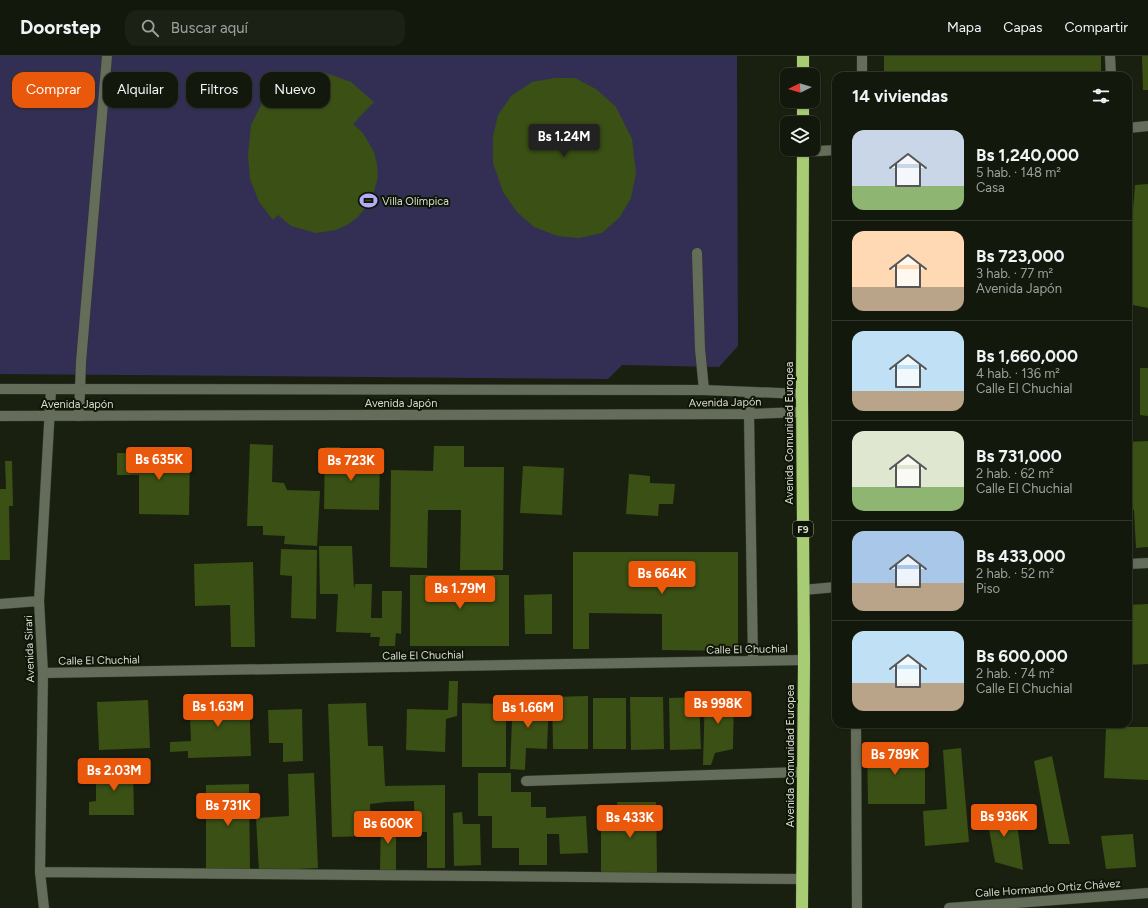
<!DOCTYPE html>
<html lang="es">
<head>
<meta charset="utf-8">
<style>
  body { margin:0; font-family:Figtree,sans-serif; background:#1c2115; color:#f1f3f6; height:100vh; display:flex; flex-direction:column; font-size:15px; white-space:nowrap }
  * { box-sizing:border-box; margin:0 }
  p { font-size:13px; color:#9da09d }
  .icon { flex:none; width:22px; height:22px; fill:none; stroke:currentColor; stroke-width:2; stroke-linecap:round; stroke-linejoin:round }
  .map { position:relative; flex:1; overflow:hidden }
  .side { position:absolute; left:832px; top:16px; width:300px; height:656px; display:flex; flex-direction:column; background:#13180c; border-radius:12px; box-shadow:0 1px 3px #0004,0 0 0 1px #32372d }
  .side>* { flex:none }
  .hud { position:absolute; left:12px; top:16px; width:380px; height:36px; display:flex; gap:8px }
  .needle { width:26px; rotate:265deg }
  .controls { position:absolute; left:780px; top:12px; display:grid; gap:8px }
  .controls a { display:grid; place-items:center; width:40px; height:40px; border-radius:8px; background:#13180c; box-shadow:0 1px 3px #0004,0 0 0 1px #32372d; font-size:20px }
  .price { position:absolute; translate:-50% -34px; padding:0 9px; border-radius:4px; background:#ea580c; color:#fff; font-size:13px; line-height:26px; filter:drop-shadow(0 1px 2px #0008) }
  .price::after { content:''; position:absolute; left:50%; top:24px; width:12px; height:9px; margin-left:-6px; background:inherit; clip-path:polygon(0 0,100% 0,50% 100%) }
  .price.selected { background:#222; color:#fff }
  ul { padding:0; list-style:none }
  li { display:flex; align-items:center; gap:12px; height:100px; padding:0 20px }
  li+li { border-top:1px solid #32372d }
  li span { display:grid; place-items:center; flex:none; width:112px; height:80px; border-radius:12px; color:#555 }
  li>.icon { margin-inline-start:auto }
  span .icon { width:48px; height:48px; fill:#fffc; stroke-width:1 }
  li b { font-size:17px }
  h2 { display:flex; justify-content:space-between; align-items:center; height:48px; padding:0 20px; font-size:17px }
  .chip { padding:0 14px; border-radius:12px; background:#13180c; box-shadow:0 1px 3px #0004,0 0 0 1px #32372d; font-size:14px; line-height:36px }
  .chip.selected { background:#ea580c; color:#fff }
  header { display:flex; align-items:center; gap:24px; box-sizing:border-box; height:56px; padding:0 20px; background:#13180c; border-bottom:1px solid #32372d }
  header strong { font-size:19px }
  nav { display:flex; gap:22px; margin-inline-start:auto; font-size:14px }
  .search { width:280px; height:36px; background:#1c2115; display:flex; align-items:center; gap:10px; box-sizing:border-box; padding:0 14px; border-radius:12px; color:#9da09d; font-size:15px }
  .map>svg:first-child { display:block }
  .green { fill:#332e54 }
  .building { fill:#3a5014 }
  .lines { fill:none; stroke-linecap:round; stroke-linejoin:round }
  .lane-casing { stroke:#33372e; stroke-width:11 }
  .street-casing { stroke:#33372e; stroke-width:11 }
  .secondary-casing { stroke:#33372e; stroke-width:11 }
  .highway-casing { stroke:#33372e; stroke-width:13 }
  .lane { stroke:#646d5a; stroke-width:10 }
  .street { stroke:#646d5a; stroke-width:10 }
  .secondary { stroke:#646d5a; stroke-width:10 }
  .highway { stroke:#a7cc74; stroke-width:12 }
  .labels { text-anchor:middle; stroke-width:4; stroke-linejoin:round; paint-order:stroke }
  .shield { fill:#101607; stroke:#9ba194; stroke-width:1 }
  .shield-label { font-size:10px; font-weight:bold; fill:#d7dcd1 }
  .poi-label { font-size:11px; fill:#d7dcd1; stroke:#101607; text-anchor:start }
  .street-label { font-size:11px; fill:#d7dcd1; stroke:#101607 }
</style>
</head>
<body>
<header>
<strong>Doorstep</strong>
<div class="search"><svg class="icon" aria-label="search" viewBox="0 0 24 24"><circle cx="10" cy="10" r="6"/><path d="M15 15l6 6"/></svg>Buscar aquí</div>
<nav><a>Mapa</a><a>Capas</a><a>Compartir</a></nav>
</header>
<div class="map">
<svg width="1148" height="852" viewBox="0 0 1148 852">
  <rect width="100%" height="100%" fill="#192010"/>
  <path class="green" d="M0,0h737l1,290 -19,21 -97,-2 -14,14 -608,-5z"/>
  <path class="building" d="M884,0h217v20h-217z
    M1142,0h6v34h-5z
    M323,16l28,10 23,20 -21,22 10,9 11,19 3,12 1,13 -6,22 -14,18 -11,8 -11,5 -20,3 -25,-7 -13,-11 -5,5 -14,-18 -9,-23 -2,-24 3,-30 14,-28 14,-14 21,-9z
    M555,22h20l21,11 20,18 16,32 4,34 -5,25 -11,19 -18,16 -23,5 -21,-2 -24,-9 -17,-15 -14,-20 -10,-29v-27l5,-21 13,-19 21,-14z
    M1148,128v124l-20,-4v-32l7,-87z
    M1140,312h8v48l-8,-1z
    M1148,385v106l-12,1 -2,-38 -6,-2v-66z
    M250,388l23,1 -1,37 12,1 3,7 33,1 -3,55 -33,-2 1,-8 -22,-1v-9h-16z
    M434,390h30v21h40l-1,103h-43l1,-60h-33l-1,58 -37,-1 1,-97 42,1z
    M325,391h15v12l40,1 -1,50 -55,-1z
    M117,397l73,1 -1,61 -50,-1v-39h-22z
    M5,405h7l1,45h-4l1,54h-10v-71h6z
    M523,410l41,2 -2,47 -42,-2z
    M629,418l21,2v7l25,1 -2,20h-14l-1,12 -32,-2z
    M319,490h33l2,43 1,-5h17l-1,34h11v-27h20l-1,43 -5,-1 -1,13h-16l1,-9h-10l1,-4 -35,-1 2,-38h-18z
    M281,493l36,1 -1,69 -25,-1 1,-42 -12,-1z
    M573,496h165v99l-76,-1v-36l-73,-1v36h-16z
    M253,506l2,85h-24l-1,-42 -35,1 -1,-42z
    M410,519h99v71h-99z
    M552,538v40h-27l-1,-39z
    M1148,548v60l-20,1v-60z
    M449,625h9l-1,35 -11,3 -1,33 -39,-2 1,-41 41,1z
    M705,636l29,1 -1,56 -18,4 -4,12h-8z
    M249,639l2,61 -63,2v-7l-18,1v-10l21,-1 -2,-44z
    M588,640v53h-35l-1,-52z
    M513,641l36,2 -2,50 -21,-1 -1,22 -15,-1z
    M630,641h33l1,52 -33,1z
    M699,641l2,52 -31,1 -1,-52z
    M593,642h33v51h-33z
    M148,644l2,48 -51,2 -2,-48z
    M366,647l2,43h15l2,40 60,-1v83h-18v-36h-12l-1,-31 -28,1 -16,2 1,32 -39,1 -2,-78 -2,-55z
    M462,647l44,1v63h-44z
    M302,653l1,52 -20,1v-19h-14l-1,-33z
    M1106,671h42v53l-44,-2z
    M867,687h35v14h23v47h-57z
    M961,692l8,94 -44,4 -2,-35 24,-2 -4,-59z
    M1052,700l18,88h-21l-15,-83z
    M133,711l1,48h-45v-13l7,-1v-33z
    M314,717l4,95 -59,3 -3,-53 33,-2 -1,-42z
    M478,717h33v19h20v15h15v11l40,-2 2,37 -28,1 -1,-20h-12v-11v42h-28v-17h-27v-32h-14z
    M249,728l1,85h-44v-84z
    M617,746h39l1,70h-56v-51h17z
    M997,748l6,13 13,-2 7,55 -28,-8 -10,-54z
    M462,756l1,12h17l1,41 -27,1 -1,-53z
    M381,762h15v53h-16z
    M1133,778l3,33 -30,2 -5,-33z"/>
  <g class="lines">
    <defs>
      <path id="lane" d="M697,197l3,96 4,41
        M79,360l2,-54 26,-306"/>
      <path id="street" d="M862,0v20
        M1110,0l1,20
        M1128,72l20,-2
        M803,96l33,-2
        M750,336l-1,22 4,247
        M1128,508l20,-1
        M803,534l33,-3
        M0,548l39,-3
        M43,617l761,-13
        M856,668l1,184
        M526,725l278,-9
        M40,816l762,7
        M44,852l-4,-36 3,-199 -4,-72 12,-211
        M949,852l199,-15"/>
      <path id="secondary" d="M0,333l704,1 98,4
        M0,360l749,-2 53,-2"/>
      <path id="highway" d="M803,19v-19
        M803,67v-22
        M802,852l2,-248 -2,-266 1,-245"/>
    </defs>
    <use href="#lane" class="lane-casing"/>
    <use href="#street" class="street-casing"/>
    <use href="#secondary" class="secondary-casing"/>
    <use href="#highway" class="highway-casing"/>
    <use href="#lane" class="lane"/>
    <use href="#street" class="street"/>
    <use href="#secondary" class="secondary"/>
    <use href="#highway" class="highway"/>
  </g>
  <defs>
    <symbol id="stadium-bare" viewBox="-9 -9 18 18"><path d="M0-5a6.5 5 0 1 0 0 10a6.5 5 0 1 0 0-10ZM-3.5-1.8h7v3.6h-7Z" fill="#b4acf9" stroke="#101607" stroke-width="2.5" paint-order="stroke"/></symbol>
  </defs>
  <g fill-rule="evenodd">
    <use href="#stadium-bare" x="356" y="132" width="25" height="25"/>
  </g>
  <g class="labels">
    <rect class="shield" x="793" y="465" width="20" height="16" rx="3"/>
    <g class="shield-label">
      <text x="803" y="477">F9</text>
    </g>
    <g class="poi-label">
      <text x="382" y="149">Villa Olímpica</text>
    </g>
    <g class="street-label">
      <text transform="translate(725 346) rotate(-1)" y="4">Avenida Japón</text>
      <text x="401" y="351">Avenida Japón</text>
      <text x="77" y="352">Avenida Japón</text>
      <text transform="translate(789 377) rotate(-90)" y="4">Avenida Comunidad Europea</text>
      <text transform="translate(29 593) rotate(-92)" y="4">Avenida Sirari</text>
      <text transform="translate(747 593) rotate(-1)" y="4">Calle El Chuchial</text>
      <text transform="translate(423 599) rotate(-1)" y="4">Calle El Chuchial</text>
      <text transform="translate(99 604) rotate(-1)" y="4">Calle El Chuchial</text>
      <text transform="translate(790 700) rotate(-90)" y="4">Avenida Comunidad Europea</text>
      <text transform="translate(1048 832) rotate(-4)" y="4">Calle Hormando Ortiz Chávez</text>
    </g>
  </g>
</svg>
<div class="controls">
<a><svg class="needle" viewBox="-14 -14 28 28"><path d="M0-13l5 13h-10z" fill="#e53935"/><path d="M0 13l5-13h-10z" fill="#9da09d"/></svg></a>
<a><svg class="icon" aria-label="layers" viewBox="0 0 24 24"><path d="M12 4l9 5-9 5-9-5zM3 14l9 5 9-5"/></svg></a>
</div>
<b class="price selected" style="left:564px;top:102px">Bs 1.24M</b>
<b class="price" style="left:159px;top:425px">Bs 635K</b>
<b class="price" style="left:351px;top:426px">Bs 723K</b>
<b class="price" style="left:662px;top:539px">Bs 664K</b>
<b class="price" style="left:460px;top:554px">Bs 1.79M</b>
<b class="price" style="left:718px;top:669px">Bs 998K</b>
<b class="price" style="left:218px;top:672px">Bs 1.63M</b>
<b class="price" style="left:528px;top:673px">Bs 1.66M</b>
<b class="price" style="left:895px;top:720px">Bs 789K</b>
<b class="price" style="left:114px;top:736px">Bs 2.03M</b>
<b class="price" style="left:228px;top:771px">Bs 731K</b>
<b class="price" style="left:1004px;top:782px">Bs 936K</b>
<b class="price" style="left:630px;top:783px">Bs 433K</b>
<b class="price" style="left:388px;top:789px">Bs 600K</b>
<div class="hud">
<a class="chip selected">Comprar</a>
<a class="chip">Alquilar</a>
<a class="chip">Filtros</a>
<a class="chip">Nuevo</a>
</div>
<section class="side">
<h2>14 viviendas<svg class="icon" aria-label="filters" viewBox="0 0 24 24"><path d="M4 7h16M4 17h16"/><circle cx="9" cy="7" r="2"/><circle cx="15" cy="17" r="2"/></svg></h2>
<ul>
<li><span style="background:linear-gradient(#c9d6e8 70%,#8fb573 0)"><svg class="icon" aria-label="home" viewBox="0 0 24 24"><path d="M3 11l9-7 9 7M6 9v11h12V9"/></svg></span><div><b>Bs 1,240,000</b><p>5 hab. · 148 m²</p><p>Casa</p></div></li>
<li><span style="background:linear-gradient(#ffd9b3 70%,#b9a48a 0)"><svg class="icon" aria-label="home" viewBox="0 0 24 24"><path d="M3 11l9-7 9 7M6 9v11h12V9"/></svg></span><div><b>Bs 723,000</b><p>3 hab. · 77 m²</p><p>Avenida Japón</p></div></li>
<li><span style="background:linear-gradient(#bfe0f5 75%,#b9a48a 0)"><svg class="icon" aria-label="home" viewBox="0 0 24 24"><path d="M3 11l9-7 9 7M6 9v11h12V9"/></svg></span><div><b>Bs 1,660,000</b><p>4 hab. · 136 m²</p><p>Calle El Chuchial</p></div></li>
<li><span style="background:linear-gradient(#dfe7d0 70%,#8fb573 0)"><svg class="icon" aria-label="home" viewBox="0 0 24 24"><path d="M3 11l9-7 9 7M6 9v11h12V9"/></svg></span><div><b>Bs 731,000</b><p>2 hab. · 62 m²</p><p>Calle El Chuchial</p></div></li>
<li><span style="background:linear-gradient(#a9c7e8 65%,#b9a48a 0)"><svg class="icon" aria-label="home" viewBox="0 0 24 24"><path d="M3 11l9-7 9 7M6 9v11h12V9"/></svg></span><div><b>Bs 433,000</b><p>2 hab. · 52 m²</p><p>Piso</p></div></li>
<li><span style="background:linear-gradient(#bfe0f5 65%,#b9a48a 0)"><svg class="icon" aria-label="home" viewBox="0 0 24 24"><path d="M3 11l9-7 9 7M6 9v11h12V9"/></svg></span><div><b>Bs 600,000</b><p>2 hab. · 74 m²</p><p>Calle El Chuchial</p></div></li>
</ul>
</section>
</div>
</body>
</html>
